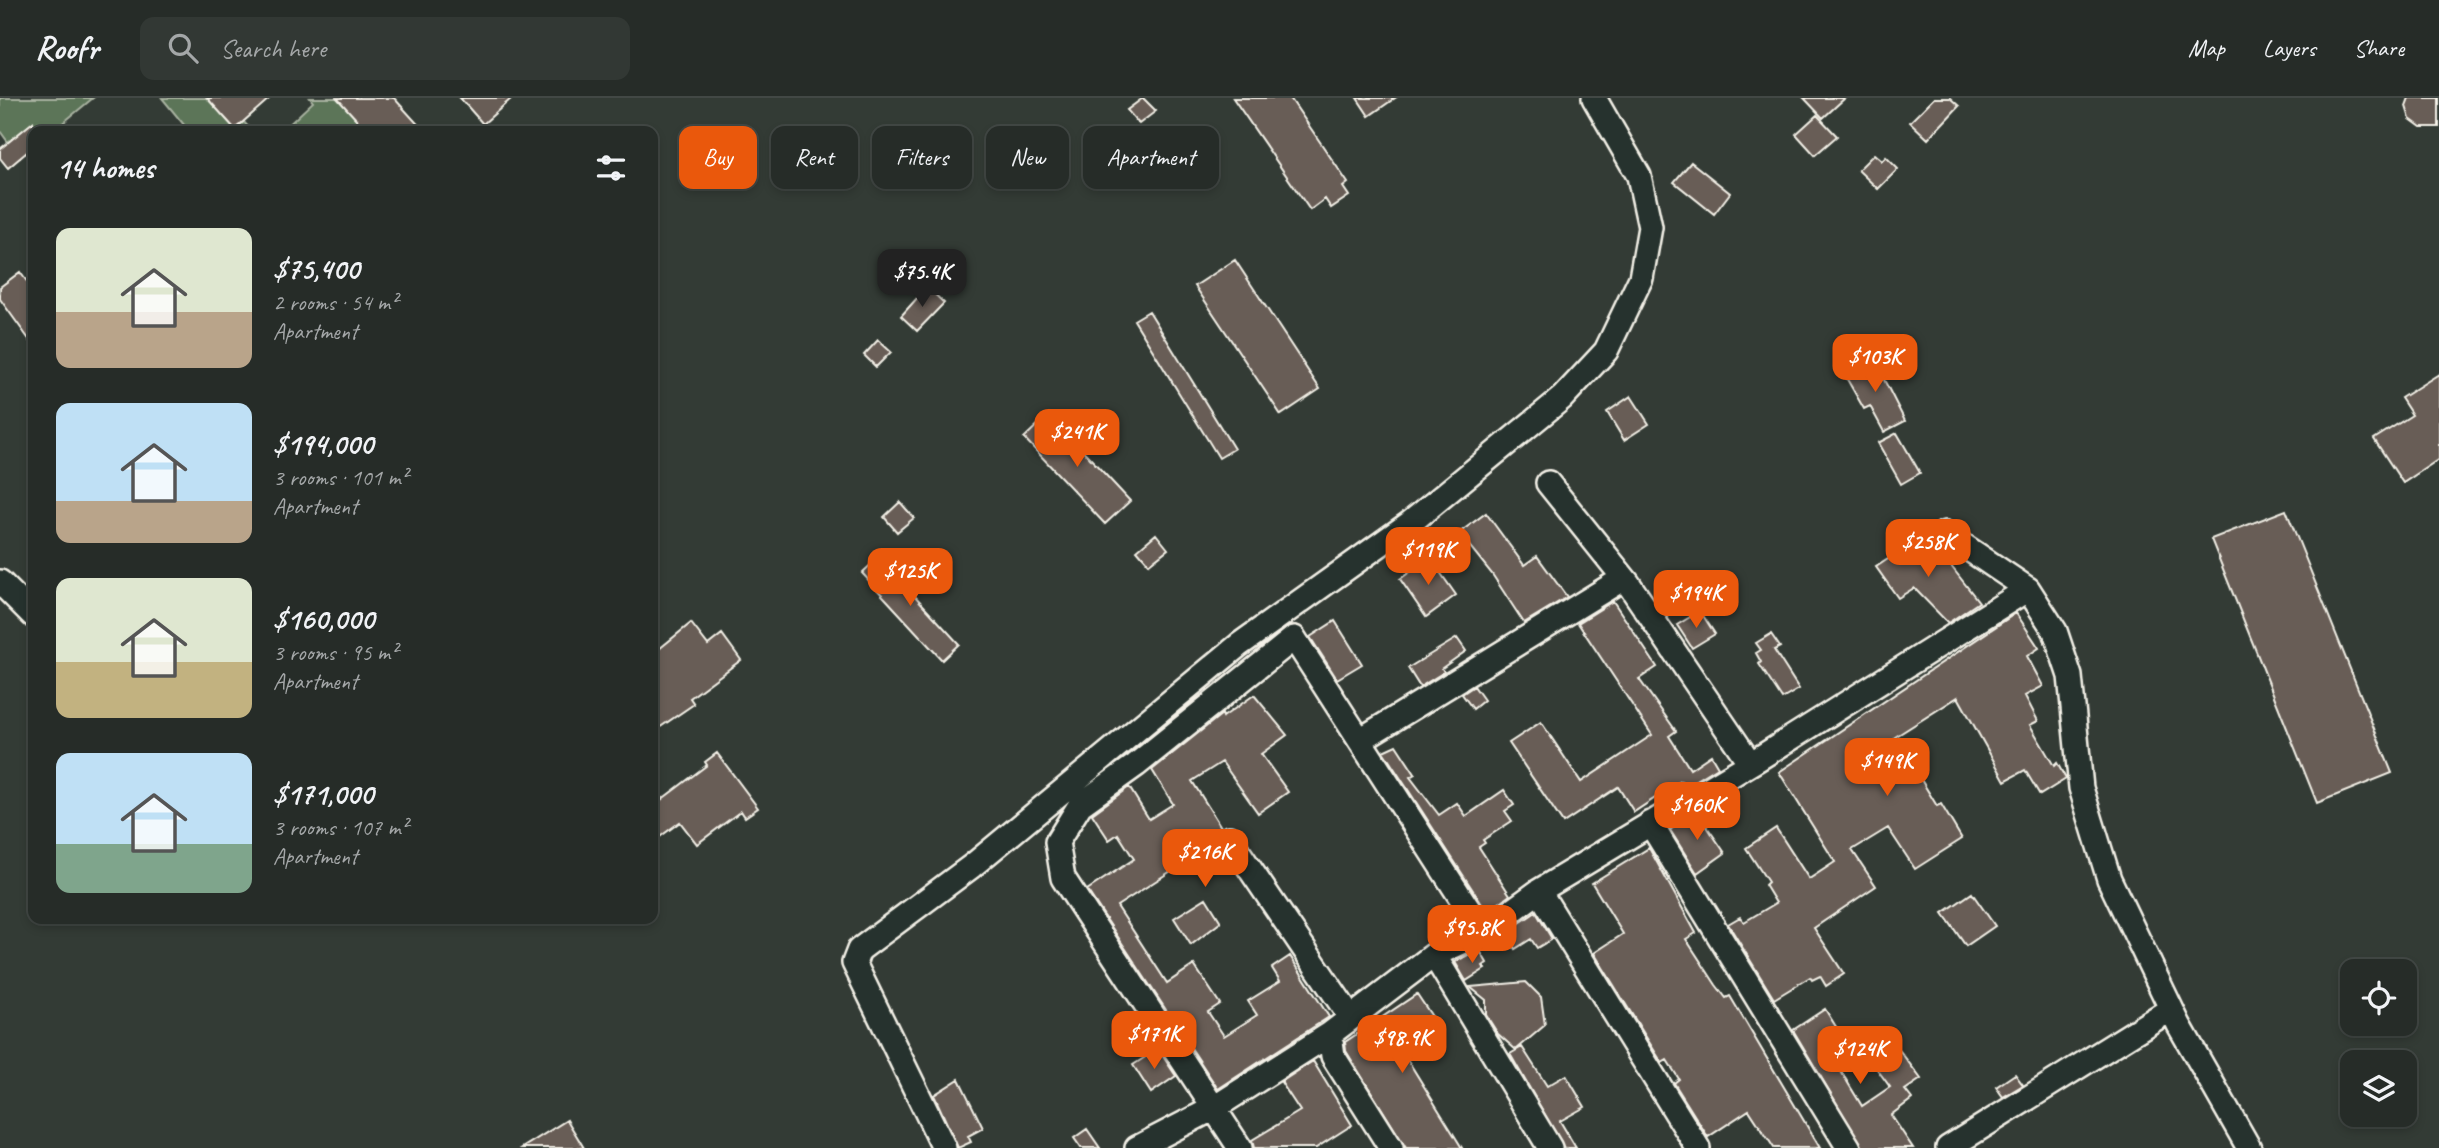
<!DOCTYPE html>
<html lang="en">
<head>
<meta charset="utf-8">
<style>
  body { margin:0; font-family:Caveat,sans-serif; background:#323834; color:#f1f3f6; height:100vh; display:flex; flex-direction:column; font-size:26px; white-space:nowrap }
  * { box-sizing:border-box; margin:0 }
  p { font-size:23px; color:#a4a7a8 }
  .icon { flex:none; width:38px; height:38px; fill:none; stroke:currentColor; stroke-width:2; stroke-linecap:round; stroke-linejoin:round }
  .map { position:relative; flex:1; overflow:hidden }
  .drawer { position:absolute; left:28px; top:28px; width:630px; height:798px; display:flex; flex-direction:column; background:#262c28; border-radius:14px; box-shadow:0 4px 10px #0003,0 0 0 2px #424845 }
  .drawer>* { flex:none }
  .hud { position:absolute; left:679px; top:28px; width:665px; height:63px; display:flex; gap:14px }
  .fabs { position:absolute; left:2340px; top:861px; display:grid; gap:14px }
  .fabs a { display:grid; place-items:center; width:77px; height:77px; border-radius:14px; background:#262c28; box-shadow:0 4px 10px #0003,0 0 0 2px #424845; font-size:35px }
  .price { position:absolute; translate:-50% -60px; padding:0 16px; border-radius:14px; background:#ea580c; color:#fff; font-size:23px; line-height:46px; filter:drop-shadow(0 2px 4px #0008) }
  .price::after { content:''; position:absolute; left:50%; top:42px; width:21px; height:16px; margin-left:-10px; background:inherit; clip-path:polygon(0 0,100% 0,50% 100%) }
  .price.current { background:#222; color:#fff }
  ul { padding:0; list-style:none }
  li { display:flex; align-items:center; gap:21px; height:175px; padding:0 28px }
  li span { display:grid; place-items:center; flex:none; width:196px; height:140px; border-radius:14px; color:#555 }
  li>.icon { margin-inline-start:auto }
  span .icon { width:84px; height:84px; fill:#fffc; stroke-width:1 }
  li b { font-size:30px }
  h2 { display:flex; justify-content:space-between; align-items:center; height:84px; padding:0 28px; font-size:30px }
  .tag { padding:0 24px; border-radius:14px; background:#262c28; box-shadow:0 4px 10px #0003,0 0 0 2px #424845; font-size:24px; line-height:63px }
  .tag.current { background:#ea580c; color:#fff }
  header { display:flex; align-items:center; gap:42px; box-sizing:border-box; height:98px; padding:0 35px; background:#262c28; border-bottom:2px solid #424845 }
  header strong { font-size:33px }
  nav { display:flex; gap:38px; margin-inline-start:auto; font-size:24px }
  .search { width:490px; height:63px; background:#323834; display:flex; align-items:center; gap:18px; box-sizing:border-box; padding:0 24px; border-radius:14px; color:#a4a7a8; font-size:26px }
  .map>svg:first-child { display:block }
  .green { fill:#5c7459; stroke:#a8b2a0; stroke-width:2 }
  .building { fill:#685d56; stroke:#f4f1e8; stroke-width:2 }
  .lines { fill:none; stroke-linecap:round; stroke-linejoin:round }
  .minor-casing { stroke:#f4f1e8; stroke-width:28 }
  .minor { stroke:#26332d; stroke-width:23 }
</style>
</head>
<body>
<header>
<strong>Roofr</strong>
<div class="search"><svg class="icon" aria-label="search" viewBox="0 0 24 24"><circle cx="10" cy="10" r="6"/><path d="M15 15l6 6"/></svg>Search here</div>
<nav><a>Map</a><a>Layers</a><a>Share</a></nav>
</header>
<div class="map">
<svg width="2439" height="1050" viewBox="0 0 2439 1050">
  <rect width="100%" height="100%" fill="#333b35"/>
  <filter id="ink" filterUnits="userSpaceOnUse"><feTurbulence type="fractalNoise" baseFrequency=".0143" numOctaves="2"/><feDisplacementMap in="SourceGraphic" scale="14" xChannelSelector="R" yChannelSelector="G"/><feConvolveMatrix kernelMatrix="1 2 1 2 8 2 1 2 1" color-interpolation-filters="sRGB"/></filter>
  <g filter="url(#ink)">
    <path class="green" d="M0,0h93l-40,33h-12l-8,-9 -25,20 -8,-11z
      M162,0h45l28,31 9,-7 8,9h-63z
      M310,0h27l30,33h-85l31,-29z"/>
    <path class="building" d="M207,0h63l-35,31z
      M337,0h57l30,33h-57z
      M460,0h52l-29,26z
      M1143,0l13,13 -17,13 -12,-14z
      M1233,0h57l58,85 -5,4 6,9 -18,12 -6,-9 -15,11z
      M1357,0h38l-26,18z
      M1804,0h41l-22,20z
      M1934,0h16l9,8 -31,33 -18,-17z
      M2409,0h30v29h-18l-11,-8 -4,-13z
      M1817,17l20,21 -22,19 -19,-21z
      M33,24v25l-25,21 -8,-10v-9z
      M1874,56l8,7 4,-4 12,12 -20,20 -20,-19z
      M1691,64l39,31 -16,21 -40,-32z
      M1235,162l85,129 -39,26 -86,-129z
      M20,174l13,18v55l-33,-46v-12z
      M927,189l17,16 -27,28 -16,-15z
      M1149,213l85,138 -15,9 -85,-138z
      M878,242l13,12 -15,15 -12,-12z
      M1873,260l32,63 -21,11 -14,-26 -6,3 -20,-35z
      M2439,276v85l-36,24 -29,-44 38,-24 -11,-17z
      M1631,298l18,28 -25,16 -17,-28z
      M1049,316l81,87 -25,23 -81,-86z
      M1897,335l23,40 -19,11 -23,-41z
      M900,404l14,16 -17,14 -13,-15z
      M2286,412l106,263 -75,30 -106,-264z
      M1486,415l38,52 13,-9 30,41 -43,26 -32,-49 -33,-41z
      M1156,436l12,15 -19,15 -12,-14z
      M1926,436l53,68 -31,21 -34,-35 -16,10 -22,-31z
      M879,459l80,87 -17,16 -80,-87z
      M1430,460l26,37 -30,22 -26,-38z
      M1613,503l44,66 -18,12 37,52 -7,5 21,33 21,-14 7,12 -33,20 -4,-6 -47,31 -16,-25 -55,36 -54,-80 32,-21 40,60 71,-47 -74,-112z
      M1700,513l15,23 -23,14 -15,-23z
      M2016,515l23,35 -12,8 16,30 -18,10 13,25 -8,4 24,41 3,-3 9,16 -26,16 -15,-25 -20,11 -47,-84 -63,40 42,69 4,-2 21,35 -47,30 -27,-41 -36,22 24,36 -62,42 30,46 -18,12 -6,-10 -8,4 -2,-3 -36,22 -46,-75 12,-7 4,5 32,-19 -11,-18 3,-3 -22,-34 30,-20 33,51 26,-17 -56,-90z
      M1335,523l27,43 -25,15 -27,-42z
      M691,525l17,22 14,-11 19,26 -51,38 4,6 -41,28v-78z
      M1771,536l9,13 -6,3 25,39 -17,10 -23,-35 2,-2 -5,-9 5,-3 -5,-7z
      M1457,540l9,13 -24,17 2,4 -24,15 -12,-19z
      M1474,588l10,14 -11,9 -11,-15z
      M1254,597l33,40 -26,19 27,38 -30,21 -36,-51 -30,19 29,46 -5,6v9l-99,64 50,77 27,-18 26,39 -12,8 16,24 33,-21 -9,-14 32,-20 -8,-13 18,-12 39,61 -111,72 -131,-199 47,-31 -16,-25 -9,6 -17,-26 37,-27 20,32 24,-15 -21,-34 70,-56 1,3z
      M1396,647l19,29 -5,3 29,38 18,-12 9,13 38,-26 10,15 -9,6 7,10 -29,19 2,3 -6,4 31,48 -23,17 -104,-161z
      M717,655l41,55 -13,9 -4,-6 -44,33 -17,-22 -27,20v-36l54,-41 -2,-3z
      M1697,714l28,41 -28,20 -27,-43z
      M1649,750l47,85 -10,6 30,46 10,13 4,-2 90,152h-46l-25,-38 -41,27 -34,-54 5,-4 -12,-19 -5,3 -68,-110 29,-19 -31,-51z
      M1972,795l23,33 -29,20 -23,-33z
      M1206,800l15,24 -30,23 -17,-27z
      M1536,814l16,27 -15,9 -6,-9 -16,10 -10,-16z
      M1479,851l8,14 -4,3 2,3 -19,12 -11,-19z
      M1526,884l15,15 4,28 -29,25 -18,-16 -12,-19v-15l-16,-13z
      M1417,896l24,36 -37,24 58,94h-56l-60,-97 -1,-9z
      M1825,911l18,29 -11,7 5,6 -6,4 31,51 28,-19 -13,-18 23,-18 21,28 -16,11 7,9 -21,16 22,33h-50l-70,-118z
      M1522,949l25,39 19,-11 19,32 -25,14 16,27h-12l-54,-94z
      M1158,951l18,27 -25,17 -18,-28z
      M1313,963l39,64 -36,23h-62l-2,-8 48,-29 -19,-29z
      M2015,976l8,11 -20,12 -7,-10z
      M959,981l24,49 -15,8 3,6 -13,6 -24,-53z
      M567,1022l17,28h-62z
      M1087,1031l13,19h-19l-7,-10z"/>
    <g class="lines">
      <defs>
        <path id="minor" d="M1548,385l80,100 122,180
          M1945,435l83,56 27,42 15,45 11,112 28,91 70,146 70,123
          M0,484l33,33
          M1360,642l264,-162
          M1650,725l199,325
          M1229,740l122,180
          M1539,793l159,257
          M1434,857l116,193
          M1330,936l3,22 58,92
          M944,1050l-90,-185 5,-13 113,-84 267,-221 171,-122 152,-125 44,-47 35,-73 9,-51 -11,-51 -45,-78
          M1137,1050l77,-40 116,-74 104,-79 49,-23 56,-41 219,-132 270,-170
          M1240,1050l-177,-270 -6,-36 23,-37 56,-40 158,-127 189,294
          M1948,1050l223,-139"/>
      </defs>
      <use href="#minor" class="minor-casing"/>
      <use href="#minor" class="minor"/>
    </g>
  </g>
</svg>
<div class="fabs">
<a><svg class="icon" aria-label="locate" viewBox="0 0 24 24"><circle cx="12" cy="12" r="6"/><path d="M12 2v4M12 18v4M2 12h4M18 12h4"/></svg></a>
<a><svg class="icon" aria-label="layers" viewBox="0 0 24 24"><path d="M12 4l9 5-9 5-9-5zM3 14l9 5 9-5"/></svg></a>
</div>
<b class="price current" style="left:922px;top:211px">$75.4K</b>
<b class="price" style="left:1875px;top:296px">$103K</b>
<b class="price" style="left:1077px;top:371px">$241K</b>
<b class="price" style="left:1928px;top:481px">$258K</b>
<b class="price" style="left:1428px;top:489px">$119K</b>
<b class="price" style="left:910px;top:510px">$125K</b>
<b class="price" style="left:1696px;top:532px">$194K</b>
<b class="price" style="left:1887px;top:700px">$149K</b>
<b class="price" style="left:1697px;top:744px">$160K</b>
<b class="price" style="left:1205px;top:791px">$216K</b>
<b class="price" style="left:1472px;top:867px">$95.8K</b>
<b class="price" style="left:1154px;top:973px">$171K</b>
<b class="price" style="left:1402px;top:977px">$98.9K</b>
<b class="price" style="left:1860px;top:988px">$124K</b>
<div class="hud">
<a class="tag current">Buy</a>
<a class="tag">Rent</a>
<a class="tag">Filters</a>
<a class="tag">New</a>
<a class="tag">Apartment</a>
</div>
<section class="drawer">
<h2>14 homes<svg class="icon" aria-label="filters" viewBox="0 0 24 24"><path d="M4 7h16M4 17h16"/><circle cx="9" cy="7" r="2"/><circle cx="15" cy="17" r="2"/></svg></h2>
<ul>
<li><span style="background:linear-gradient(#dfe7d0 60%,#b9a48a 0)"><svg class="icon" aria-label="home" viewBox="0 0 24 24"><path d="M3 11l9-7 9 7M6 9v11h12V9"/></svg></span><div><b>$75,400</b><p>2 rooms · 54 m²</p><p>Apartment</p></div></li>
<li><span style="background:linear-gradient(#bfe0f5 70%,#b9a48a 0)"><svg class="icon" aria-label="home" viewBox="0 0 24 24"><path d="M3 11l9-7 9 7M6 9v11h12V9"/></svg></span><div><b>$194,000</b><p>3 rooms · 101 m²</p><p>Apartment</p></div></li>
<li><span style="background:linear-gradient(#dfe7d0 60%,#c2b280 0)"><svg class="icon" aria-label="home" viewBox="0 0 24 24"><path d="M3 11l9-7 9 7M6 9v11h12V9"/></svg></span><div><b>$160,000</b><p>3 rooms · 95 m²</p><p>Apartment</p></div></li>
<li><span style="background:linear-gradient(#bfe0f5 65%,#7fa58c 0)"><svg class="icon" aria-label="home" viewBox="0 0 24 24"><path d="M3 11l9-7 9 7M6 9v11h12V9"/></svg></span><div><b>$171,000</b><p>3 rooms · 107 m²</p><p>Apartment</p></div></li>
</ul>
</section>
</div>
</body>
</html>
